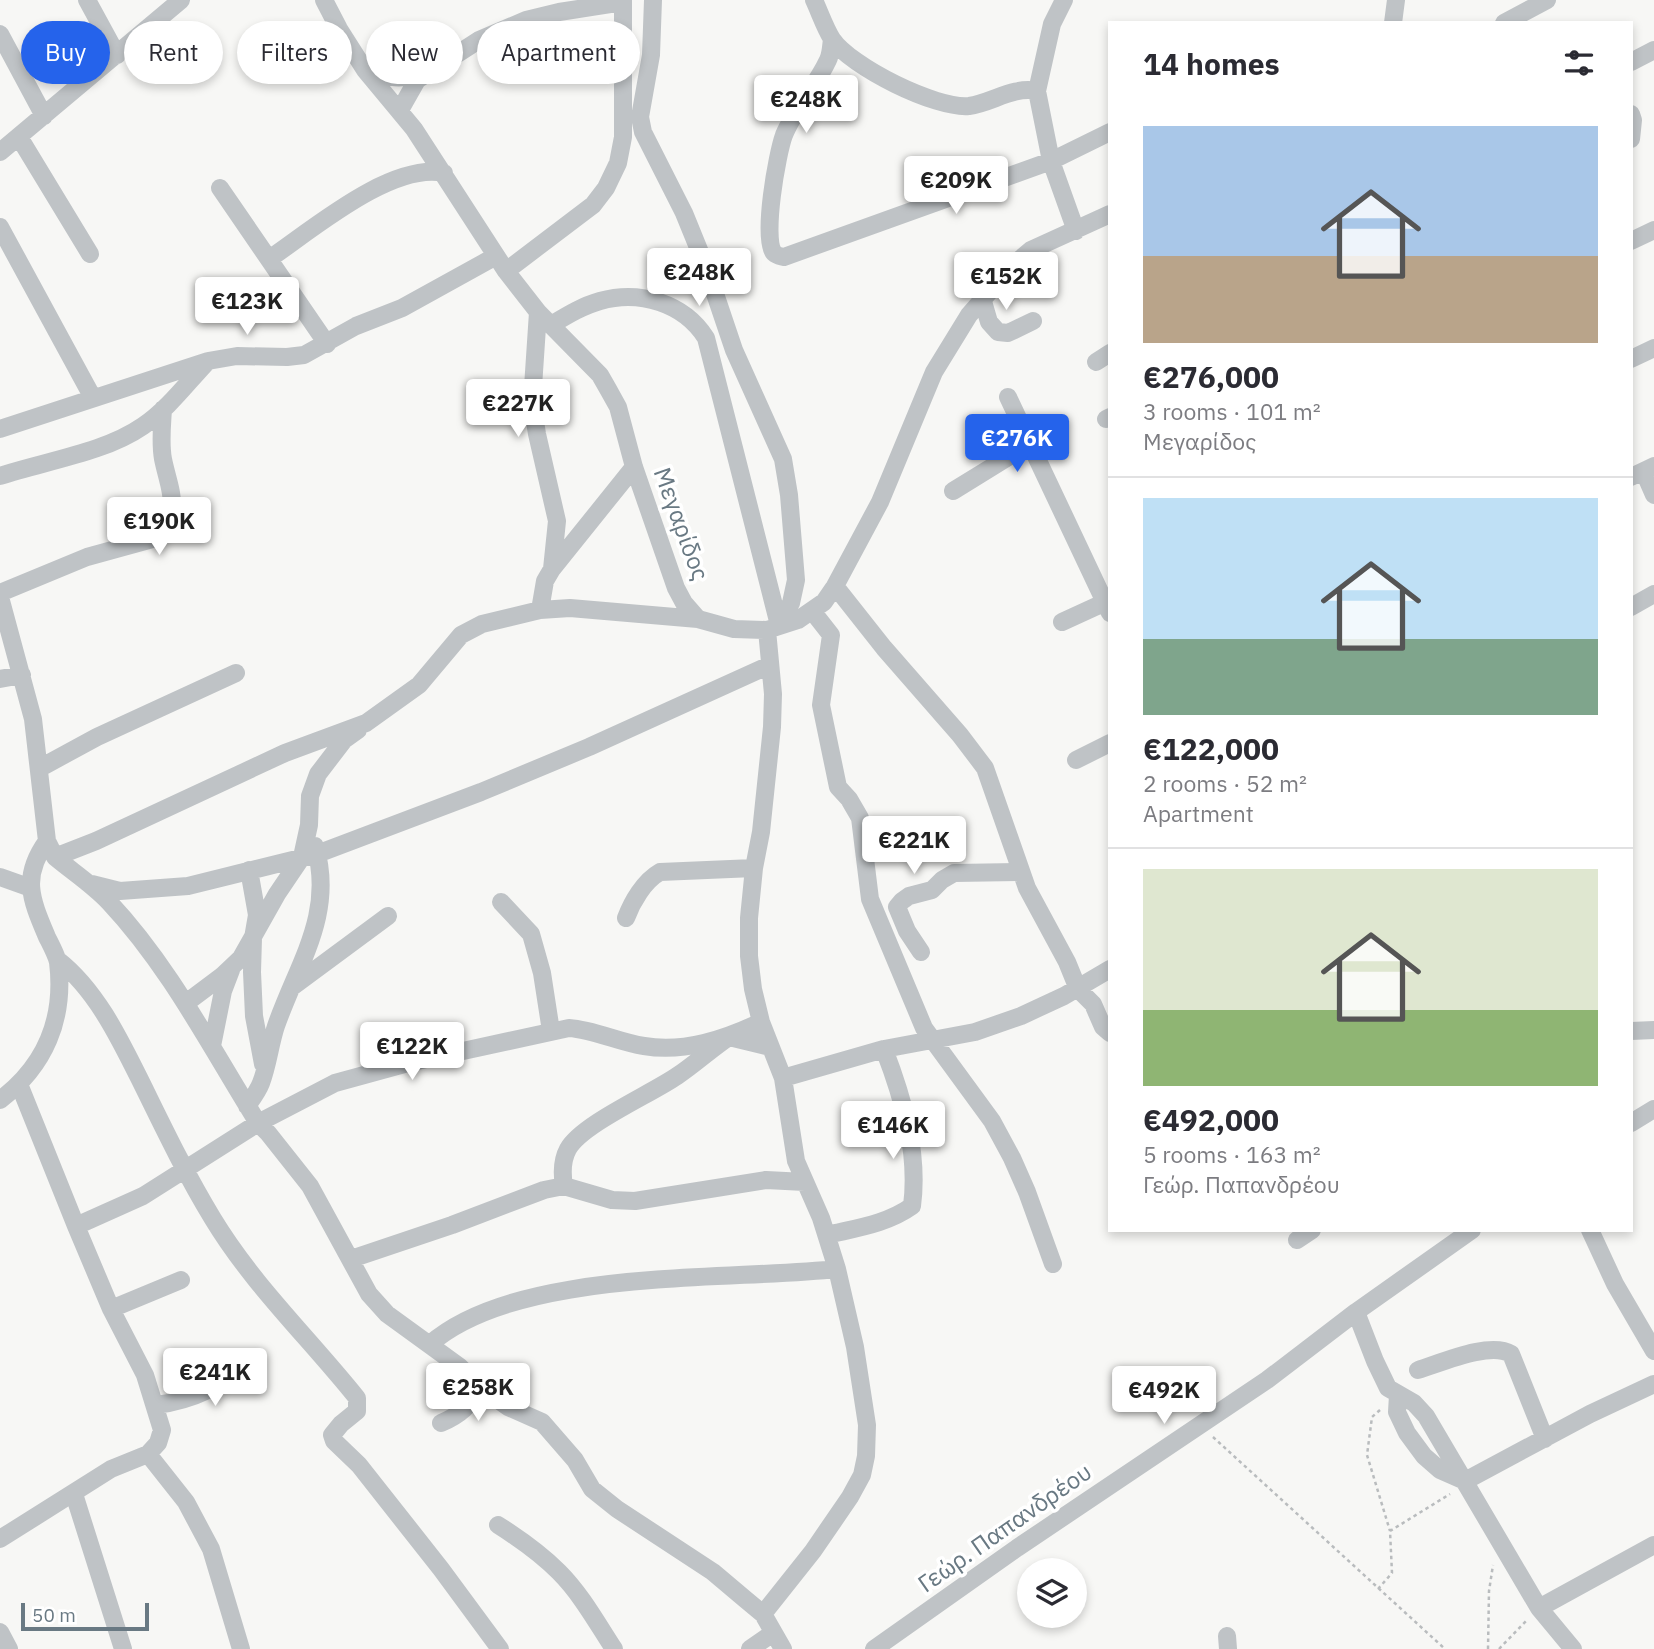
<!DOCTYPE html>
<html lang="en">
<head>
<meta charset="utf-8">
<style>
  body { margin:0; font-family:"IBM Plex Sans",sans-serif; background:#f2f2f3; color:#2b2b33; height:100vh; display:flex; flex-direction:column; font-size:26px; white-space:nowrap }
  * { box-sizing:border-box; margin:0 }
  p { font-size:23px; color:#7c7c81 }
  .icon { flex:none; width:38px; height:38px; fill:none; stroke:currentColor; stroke-width:2; stroke-linecap:round; stroke-linejoin:round }
  .map { position:relative; flex:1; overflow:hidden }
  .side { position:absolute; left:1108px; top:21px; width:525px; height:1211px; display:flex; flex-direction:column; background:#fff; border-radius:0px; box-shadow:0 4px 10px #0003 }
  .side>* { flex:none }
  .top-card { position:absolute; left:21px; top:21px; width:665px; height:63px; display:flex; gap:14px }
  .fabs { position:absolute; left:1017px; top:1558px; display:grid; gap:14px }
  .fabs a { display:grid; place-items:center; width:70px; height:70px; border-radius:50%; background:#fff; box-shadow:0 4px 10px #0003; font-size:35px }
  .scale { position:absolute; left:21px; bottom:18px; width:128px; box-sizing:border-box; padding-left:7px; border:4px solid #697983; border-top:0; font-size:19px; line-height:24px; white-space:nowrap; color:#697983; -webkit-text-stroke:5px #fff; paint-order:stroke }
  .price { position:absolute; translate:-50% -60px; padding:0 16px; border-radius:7px; background:#fff; color:#222; font-size:23px; line-height:46px; filter:drop-shadow(0 2px 4px #0008) }
  .price::after { content:''; position:absolute; left:50%; top:42px; width:21px; height:16px; margin-left:-10px; background:inherit; clip-path:polygon(0 0,100% 0,50% 100%) }
  .price.selected { background:#2563eb; color:#fff }
  ul { padding:0; list-style:none }
  li { display:grid; align-content:center; gap:14px; height:371px; padding:0 35px }
  li+li { border-top:2px solid #e1e1e2 }
  li span { display:grid; place-items:center; height:217px; border-radius:0px; color:#555 }
  li>.icon { margin-inline-start:auto }
  span .icon { width:126px; height:126px; fill:#fffc; stroke-width:1 }
  li b { font-size:30px }
  h2 { display:flex; justify-content:space-between; align-items:center; height:84px; padding:0 35px; font-size:30px }
  .chip { padding:0 24px; border-radius:32px; background:#fff; box-shadow:0 4px 10px #0003; font-size:24px; line-height:63px }
  .chip.selected { background:#2563eb; color:#fff }
  .map>svg:first-child { display:block }
  .lines { fill:none; stroke-linecap:round; stroke-linejoin:round }
  .path { stroke:#b9bcbe; stroke-width:2.5; stroke-dasharray:3.5 3.5; stroke-linecap:butt }
  .minor { stroke:#bfc3c6; stroke-width:18 }
  .labels { text-anchor:middle; stroke-width:7; stroke-linejoin:round; paint-order:stroke }
  .street-label { font-size:24px; fill:#697983; stroke:#fff }
</style>
</head>
<body>
<div class="map">
<svg width="1654" height="1649" viewBox="0 0 1654 1649">
  <rect width="100%" height="100%" fill="#f7f7f5"/>
  <g class="lines">
    <path class="path" d="M1380,1410l-8,7 -5,38 23,76
      M1213,1437l232,212
      M1378,1589l14,-16 -2,-42 60,-37
      M1488,1649l1,-58 4,-26
      M1499,1649l27,-28"/>
    <path class="minor" d="M87,0l30,55
      M324,0l15,29 26,41 49,59 92,142 32,41 62,63 8,14 10,18 16,60 42,121 8,15 14,16 36,10 33,1 31,-10 26,-18 11,-16 45,-84 54,-130 35,-57 43,-49 19,-16 79,-36
      M653,0l-2,55 -11,62 3,15 41,81 22,54 28,83 49,109 6,36 7,85 -5,23 -12,22
      M814,0c6,13 11,28 18,39 19,28 104,70 137,67 23,-3 44,-20 68,-15
      M1064,0l-12,24 -15,67 14,70 25,70
      M1393,23l3,-23
      M1504,23l43,-23
      M0,34l44,82
      M832,39c-1,7 -1,15 -4,21 -12,26 -33,48 -44,75 -7,19 -22,104 -10,118 3,3 6,3 10,4l267,-96 59,-29
      M1631,62l23,-12
      M367,70c20,8 36,11 57,2
      M400,110l17,-30 62,-40 47,-20 33,-8 64,-10
      M1631,114l2,6 -2,19
      M19,137l71,117
      M0,152l181,-152
      M220,188l107,156
      M0,227l93,171
      M1631,241l23,-11
      M269,259c43,-29 122,-97 175,-86
      M506,271l87,-66 13,-17 12,-25 5,-26v-137
      M982,298l7,24 9,10 10,1 25,-12
      M538,312l-6,90 5,32 20,87 -5,48
      M551,325c15,-9 31,-19 49,-24 40,-11 84,2 106,37l73,287
      M1631,359l23,-11
      M1096,362l14,-9
      M1008,397l102,216
      M1106,419l4,-2
      M0,429l208,-68 29,-5 50,1 17,-2 52,-29 46,-18 94,-52
      M1644,472l10,23
      M0,476c45,-15 104,-23 143,-50 25,-17 44,-43 65,-65
      M1631,477l23,-11
      M953,491l78,-48 26,-19
      M835,586l49,62 76,87 25,33 42,120 40,74 11,27 15,15 10,23 7,6
      M0,593l87,-36 69,-19c26,-30 14,-45 7,-79 -3,-16 -1,-33 0,-50
      M0,597l33,122 14,122 8,16c18,15 38,28 54,45 61,65 102,146 149,221l10,10 42,53 59,108 18,20 73,53 20,20 28,20 34,15 33,38 17,29 25,20 96,63 32,27 18,15 20,35
      M1631,607l23,-13
      M540,610l5,-29 7,-12 82,-102
      M813,612l18,23 -10,70 17,82 11,12 11,19 10,81 54,129 68,93 20,37 15,34 26,72
      M1062,622l48,-22
      M0,679l22,-4
      M1076,760l34,-17
      M40,768l57,-31 139,-64
      M55,857l41,-16 189,-88 81,-30 53,-38 42,-50 21,-11 58,-14 30,-2 128,11
      M249,870l8,45 -4,23 -1,34 2,44 9,48
      M0,877l31,11
      M92,884l28,7 68,-5 129,-32 164,-62 108,-45 181,-82
      M501,902l30,32 11,39 9,58
      M626,918c6,-16 18,-37 34,-46l94,-4
      M921,952l-14,-21 -10,-24 5,-6 7,-5 23,-6 10,-10 12,-7 66,-1
      M58,960c41,32 65,86 88,132 21,43 42,86 67,127 40,66 96,119 144,179v13l-16,13 -9,11 2,6 25,24 82,104 59,80
      M292,987l96,-71
      M186,1003l36,-27 19,-18 36,-64 25,-37 7,-32 1,-29 8,-22 26,-34 14,-10
      M1631,1031l23,-1
      M212,1046l11,-55 8,-21
      M783,1078l101,-29 91,-17 46,-16 43,-20 46,-27
      M0,1100c45,-34 65,-81 58,-138 -2,-8 -7,-17 -11,-25 -16,-38 -26,-60 0,-96
      M247,1106c5,-7 11,-15 14,-23 7,-18 9,-39 15,-57 22,-63 59,-112 39,-180
      M1631,1123l23,-14
      M564,1186c-2,-12 -2,-26 4,-37 14,-25 83,-55 109,-73 18,-12 34,-27 52,-39l41,10
      M76,1226l67,-30 115,-73 77,-40 73,-20 161,-35c26,2 49,14 75,18 40,7 81,-7 117,-24
      M1590,1230l25,54 39,67
      M827,1235c29,-7 60,-11 85,-29 7,-53 -9,-108 -28,-157
      M1297,1240l15,-10
      M351,1259l101,-34 92,-35 20,-4 48,14 23,1 131,-21 39,2
      M111,1309l70,-29
      M1356,1312l19,49 13,27 26,15 12,13 113,192 34,41
      M430,1344c87,-76 294,-63 407,-75
      M1418,1370c23,-7 72,-29 93,-16l34,85
      M1398,1395l-1,17 10,21 17,23 16,14 25,11 125,-67 64,-30
      M156,1405c41,-5 67,-22 101,-44
      M441,1423c19,-8 29,-17 39,-36
      M148,1454l38,48 25,47 30,100
      M74,1494l49,155
      M498,1525c22,14 43,29 61,47 22,22 38,51 55,77
      M0,1539l111,-70 37,-15 10,-11 4,-13 -17,-55 -34,-66 -35,-83 -57,-142
      M1539,1608l115,-63
      M763,1614l50,-63 37,-54 12,-22 4,-19 1,-31 -12,-78 -18,-78 -16,-51 -25,-57 -13,-83 -22,-56 -8,-33 -4,-33v-38l5,-50 7,-36 11,-105 1,-33 -6,-64
      M0,1632l9,17
      M1227,1636l1,13
      M750,1649l23,-16
      M874,1649l143,-101 250,-168 89,-68 116,-82"/>
  </g>
  <g class="labels">
    <g class="street-label">
      <text transform="translate(681 524) rotate(70)" y="8">Μεγαρίδος</text>
      <text transform="translate(1005 1528) rotate(-35)" y="8">Γεώρ. Παπανδρέου</text>
    </g>
  </g>
</svg>
<div class="fabs">
<a><svg class="icon" aria-label="layers" viewBox="0 0 24 24"><path d="M12 4l9 5-9 5-9-5zM3 14l9 5 9-5"/></svg></a>
</div>
<div class="scale">50 m</div>
<b class="price" style="left:806px;top:135px">€248K</b>
<b class="price" style="left:956px;top:216px">€209K</b>
<b class="price" style="left:699px;top:308px">€248K</b>
<b class="price" style="left:1006px;top:312px">€152K</b>
<b class="price" style="left:247px;top:337px">€123K</b>
<b class="price" style="left:518px;top:439px">€227K</b>
<b class="price selected" style="left:1017px;top:474px">€276K</b>
<b class="price" style="left:159px;top:557px">€190K</b>
<b class="price" style="left:914px;top:876px">€221K</b>
<b class="price" style="left:412px;top:1082px">€122K</b>
<b class="price" style="left:893px;top:1161px">€146K</b>
<b class="price" style="left:215px;top:1408px">€241K</b>
<b class="price" style="left:478px;top:1423px">€258K</b>
<b class="price" style="left:1164px;top:1426px">€492K</b>
<div class="top-card">
<a class="chip selected">Buy</a>
<a class="chip">Rent</a>
<a class="chip">Filters</a>
<a class="chip">New</a>
<a class="chip">Apartment</a>
</div>
<section class="side">
<h2>14 homes<svg class="icon" aria-label="filters" viewBox="0 0 24 24"><path d="M4 7h16M4 17h16"/><circle cx="9" cy="7" r="2"/><circle cx="15" cy="17" r="2"/></svg></h2>
<ul>
<li><span style="background:linear-gradient(#a9c7e8 60%,#b9a48a 0)"><svg class="icon" aria-label="home" viewBox="0 0 24 24"><path d="M3 11l9-7 9 7M6 9v11h12V9"/></svg></span><div><b>€276,000</b><p>3 rooms · 101 m²</p><p>Μεγαρίδος</p></div></li>
<li><span style="background:linear-gradient(#bfe0f5 65%,#7fa58c 0)"><svg class="icon" aria-label="home" viewBox="0 0 24 24"><path d="M3 11l9-7 9 7M6 9v11h12V9"/></svg></span><div><b>€122,000</b><p>2 rooms · 52 m²</p><p>Apartment</p></div></li>
<li><span style="background:linear-gradient(#dfe7d0 65%,#8fb573 0)"><svg class="icon" aria-label="home" viewBox="0 0 24 24"><path d="M3 11l9-7 9 7M6 9v11h12V9"/></svg></span><div><b>€492,000</b><p>5 rooms · 163 m²</p><p>Γεώρ. Παπανδρέου</p></div></li>
</ul>
</section>
</div>
</body>
</html>
